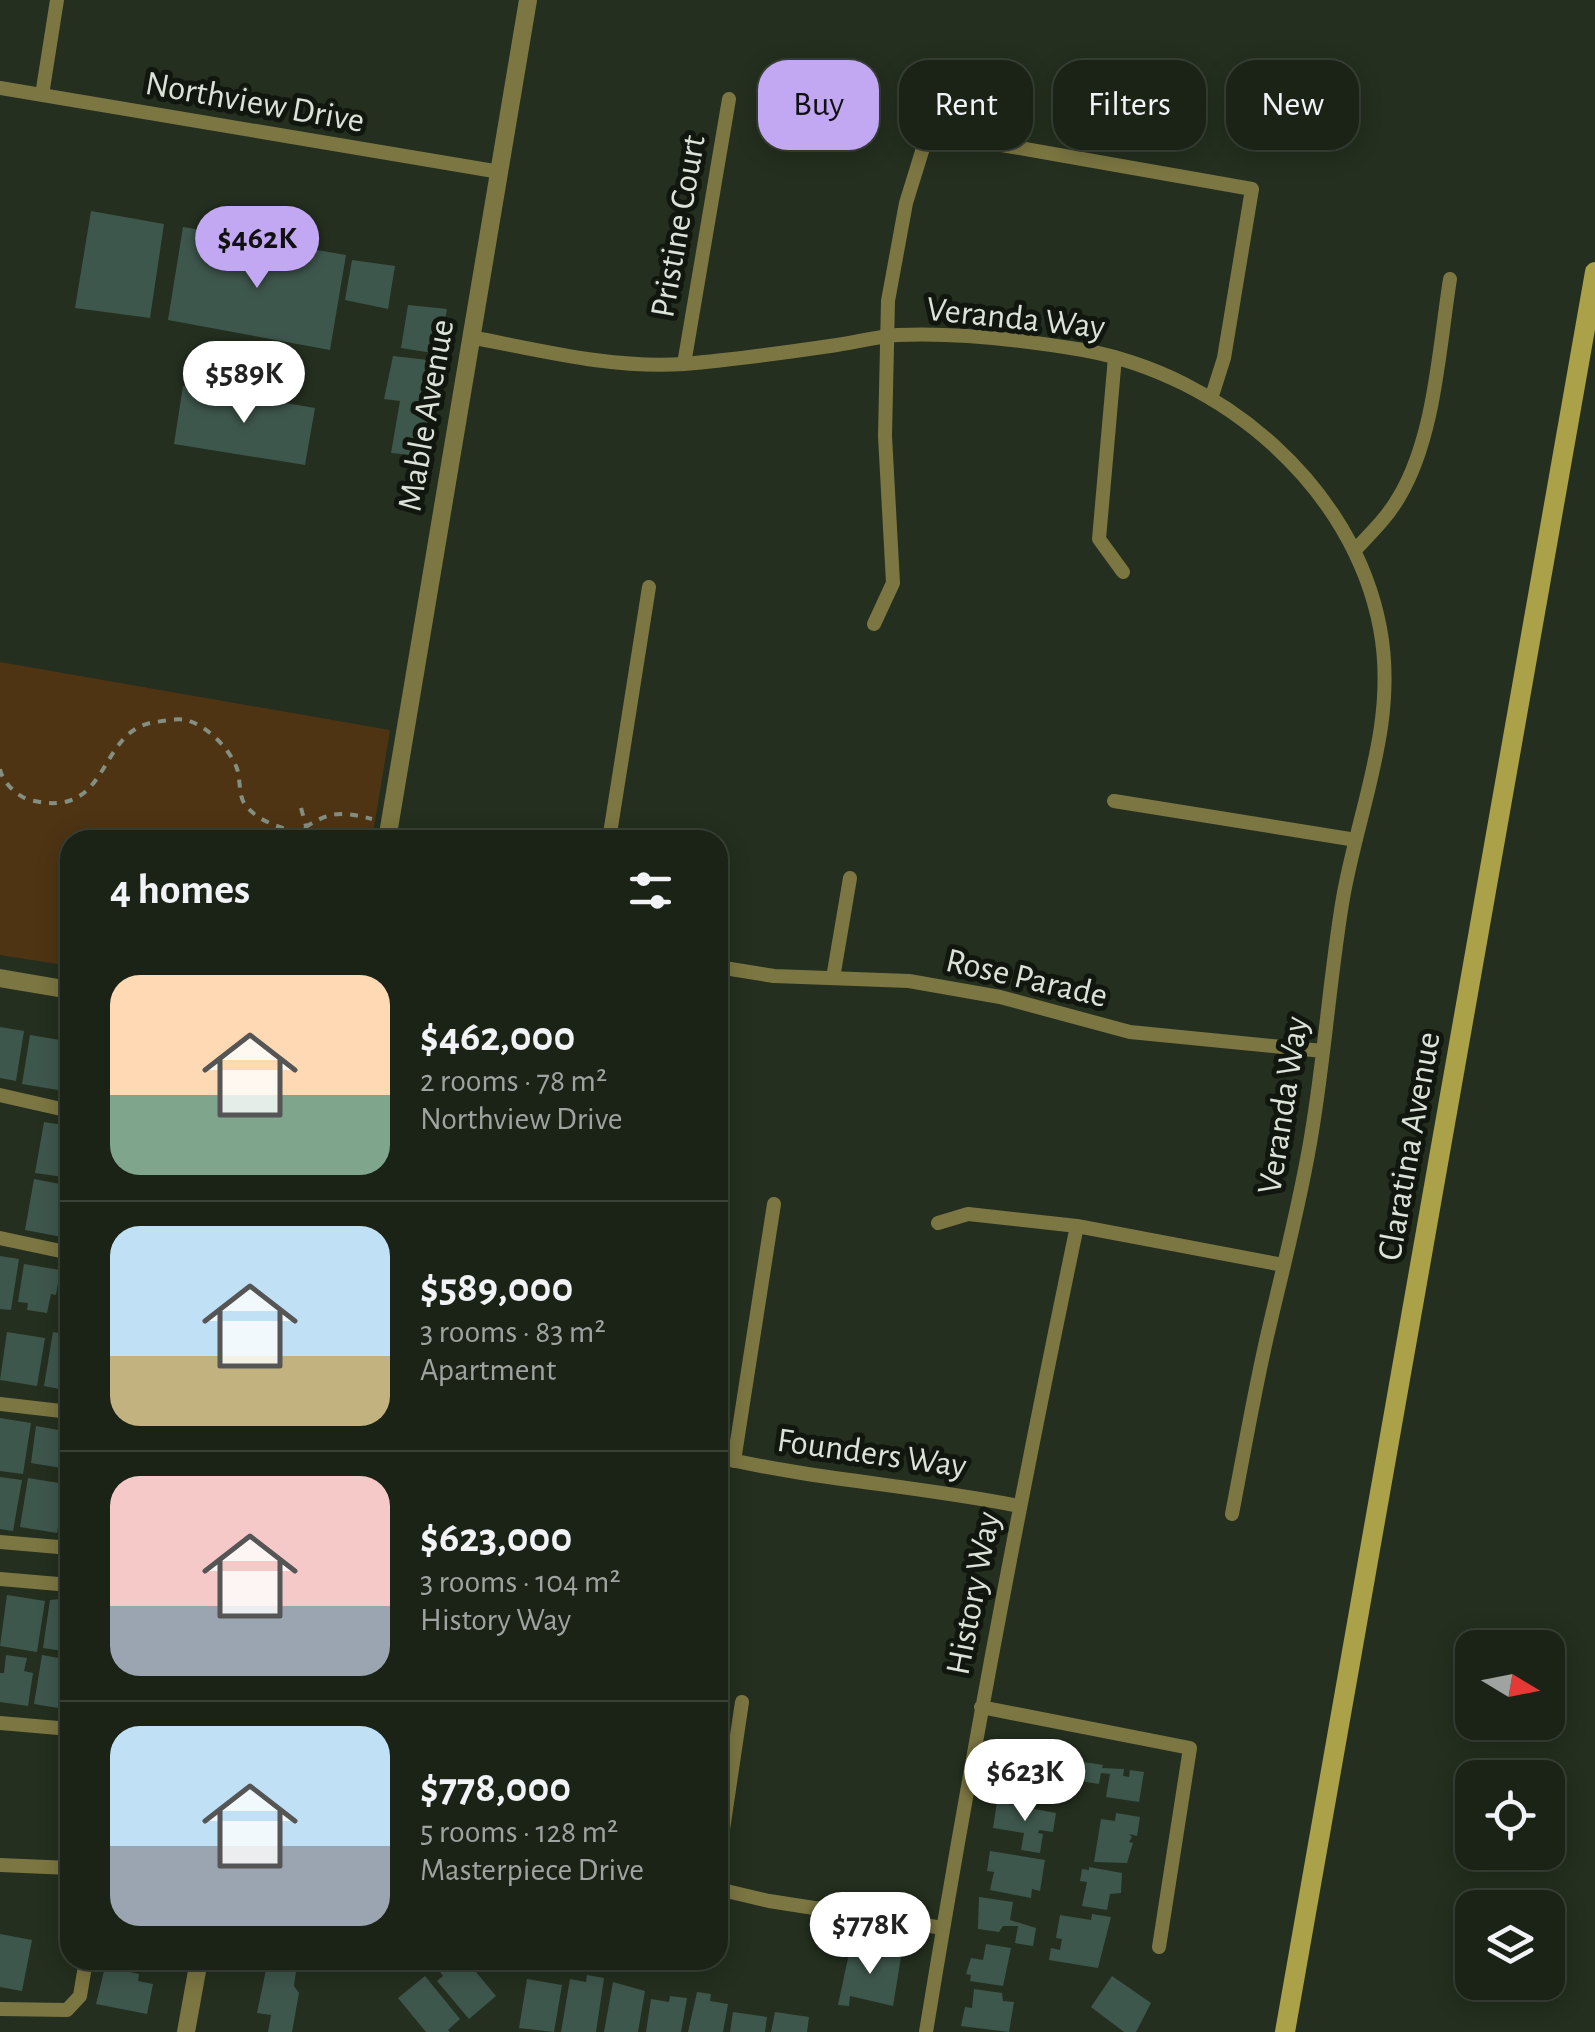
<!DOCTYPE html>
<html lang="en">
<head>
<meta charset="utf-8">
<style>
  body { margin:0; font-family:"Alegreya Sans",sans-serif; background:#242b20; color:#f1f3f6; height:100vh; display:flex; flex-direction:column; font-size:38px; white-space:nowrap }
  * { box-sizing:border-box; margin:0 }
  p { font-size:32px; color:#a0a4a1 }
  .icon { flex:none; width:55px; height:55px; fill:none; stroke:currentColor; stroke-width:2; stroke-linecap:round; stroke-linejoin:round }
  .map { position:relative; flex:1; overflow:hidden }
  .sheet { position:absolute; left:60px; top:830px; width:668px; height:1140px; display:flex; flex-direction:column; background:#1b2317; border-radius:30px; box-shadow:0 5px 25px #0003,0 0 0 2px #394036 }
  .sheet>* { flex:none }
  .guide { position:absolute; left:758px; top:60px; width:688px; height:90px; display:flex; gap:20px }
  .needle { width:65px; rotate:100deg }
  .buttons { position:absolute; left:1455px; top:1630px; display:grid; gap:20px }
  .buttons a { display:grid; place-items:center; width:110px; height:110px; border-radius:20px; background:#1b2317; box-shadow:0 5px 25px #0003,0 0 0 2px #394036; font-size:50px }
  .price { position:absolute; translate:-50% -85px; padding:0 22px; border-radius:35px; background:#fff; color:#222; font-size:32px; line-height:65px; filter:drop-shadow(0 2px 5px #0008) }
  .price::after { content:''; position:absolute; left:50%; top:60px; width:30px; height:22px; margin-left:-15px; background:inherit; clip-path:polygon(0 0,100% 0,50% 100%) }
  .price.active { background:#c2a7f2; color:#111 }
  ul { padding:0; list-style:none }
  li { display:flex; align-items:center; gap:30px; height:250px; padding:0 50px }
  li+li { border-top:2px solid #394036 }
  li span { display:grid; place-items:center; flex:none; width:280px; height:200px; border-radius:30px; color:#555 }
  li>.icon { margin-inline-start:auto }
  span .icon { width:120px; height:120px; fill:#fffc; stroke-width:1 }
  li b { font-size:42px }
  h2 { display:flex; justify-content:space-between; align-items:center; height:120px; padding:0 50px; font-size:42px }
  .chip { padding:0 35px; border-radius:30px; background:#1b2317; box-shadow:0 5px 25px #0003,0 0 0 2px #394036; font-size:35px; line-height:90px }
  .chip.active { background:#c2a7f2; color:#111 }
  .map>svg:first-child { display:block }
  .green { fill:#4e3413 }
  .building { fill:#3e574d }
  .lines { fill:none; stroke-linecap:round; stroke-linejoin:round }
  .path { stroke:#858f81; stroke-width:4; stroke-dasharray:8 8; stroke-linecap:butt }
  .minor { stroke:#7c7642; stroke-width:14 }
  .tertiary { stroke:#7c7642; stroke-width:18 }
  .secondary { stroke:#aaa148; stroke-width:20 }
  .labels { text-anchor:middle; stroke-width:10; stroke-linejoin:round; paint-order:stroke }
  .street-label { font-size:35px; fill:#dbe3d8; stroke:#11160e }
</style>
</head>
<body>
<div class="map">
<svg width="1595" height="2032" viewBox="0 0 1595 2032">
  <rect width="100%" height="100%" fill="#242f1f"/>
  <path class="green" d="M0,662l390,68 -18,110h-302v126l-70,-11z"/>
  <path class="building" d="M91,211l73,13 -14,94 -75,-10z
    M183,227l60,10 -5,26 46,7 4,-25 58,10 -16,95 -162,-30z
    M352,260l43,6 -7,43 -43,-9z
    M408,305l39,4 -8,45 -38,-6z
    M393,356l35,4 -9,44 11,2 -9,50 -30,-3 9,-52 -16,-2z
    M183,386l132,22 -10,57 -131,-21z
    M0,1027l24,4 -8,50 -16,-3z
    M30,1035l36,6 -8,49 -36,-6z
    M44,1122l26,4v52l-35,-5z
    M34,1179l36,7 -8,51 -37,-7z
    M0,1256l19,3 -8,51 -11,-1z
    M24,1264l36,6 -4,25 -5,-1 -4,19 -20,-3 1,-7 -10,-1z
    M7,1332l38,6 -8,48 -37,-6z
    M53,1332l17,3v56l-26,-5z
    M0,1418l31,5 -8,51 -23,-3z
    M36,1426l34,6 -2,37 -37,-6z
    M0,1477l22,3 -9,51 -13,-2z
    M28,1478l37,6 -8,49 -37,-6z
    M7,1595l38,6 -8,51 -37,-6z
    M60,1599l10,1v52l-27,-4 7,-48z
    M6,1655l21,3 -3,13 9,2 -5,33 -28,-4v-29h4z
    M42,1655l28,5v50l-36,-6z
    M1011,1749l31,5 -1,5 33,5 -4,20 -24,-3 -2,11 -9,-1 -2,9 -11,-2 1,-8 -21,-5z
    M1084,1762l19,3 -1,3 22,1 -1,7 6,1 1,-7 14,2 -5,30 -33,-5 4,-23 -9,-1 -2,11 -19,-3z
    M997,1802l59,11 -3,19 -14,-2 -1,3 5,1 -3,19 -19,-3 3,-17 -31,-5z
    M1116,1813l24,4 -3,19 -8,-2 3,3 -3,5 4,1 -6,20 -33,-1 7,-43 14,2z
    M990,1851l55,9 -5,31 -8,-2 -1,9 -41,-8 4,-18 -7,-1z
    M1089,1867l33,6 -1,20 -11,1 -3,16 -25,-4 5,-24 -7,-1 2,-12 7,1z
    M979,1897l34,5 -3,18 26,8 -3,18 -18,-3 3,-17h-15l-4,6 -21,-3z
    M1092,1914l19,3 -13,51 -49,-8 2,-12 9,2 2,-11 -6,-1 4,-23 31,5z
    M0,1934l32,6 -10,51 -22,-4z
    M851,1944l28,6 -1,7 5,1v-4l18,3 -8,49 -43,-10 -1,10 -11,-1z
    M986,1944l25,4 -8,38 -33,-5 1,-6 -5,-1 5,-16 12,2z
    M104,1960h44l-2,10z
    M268,1960l29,4 -3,22 5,7 -7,39h-24l3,-17 -14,-2z
    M449,1960l7,5 10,-5 30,36 -27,23 -32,-38 6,-5 -5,-7z
    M105,1967l34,7 -1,7 15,3 -6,30 -51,-10z
    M587,1975l17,3 -8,54h-35l9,-53 16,3z
    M425,1976l35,43 -12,11 2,2h-24l-28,-34z
    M1112,1976l39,27 -15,29h-12l-33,-25z
    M527,1979l35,6 -8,47 -35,-4z
    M613,1982l32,9 -7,41h-34z
    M974,1989l28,4 1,8 11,1 -5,30 -48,-6 4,-19 7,1z
    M697,1992l14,2 -1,7 18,3 -5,28h-35z
    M670,1996l17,2 -6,34h-35l5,-33 18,3z
    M733,2012l34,5 -2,15h-35z
    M775,2012l34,5 -2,15h-36z"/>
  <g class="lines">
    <path class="path" d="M0,769c2,13 18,28 30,31 83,21 65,-69 125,-78 9,-1 23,-4 31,-2 20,5 42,27 50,46 5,11 2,27 8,37 12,18 34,23 53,30 30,-21 40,-23 75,-14
      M301,808l5,18 -3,14"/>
    <path class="minor" d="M0,88l500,84
      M42,95l15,-95
      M470,337c70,13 142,32 214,27 48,-4 98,-11 146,-18 22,-3 45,-9 67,-11 61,-3 126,5 186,15 139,25 270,136 297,278 18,94 -21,179 -37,270 -13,77 -18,155 -31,233 -11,70 -30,140 -46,210 -13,58 -23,116 -34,173
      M1115,357l-16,182 24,33
      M684,364l45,-265
      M1354,551c16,-17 33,-33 45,-54 36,-60 40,-149 51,-218
      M874,624l19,-41 -8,-147 3,-135 18,-98 22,-71 324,57 -28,169 -13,41
      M1114,801l242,39
      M609,840l40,-253
      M718,967l56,9 135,5 91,16 130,35 193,19
      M833,978l17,-100
      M0,1095l70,16
      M938,1223l30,-9 109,12 206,39
      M0,1238l70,15
      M0,1404l70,8
      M718,1457c99,23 201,29 301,49
      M734,1461l40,-257
      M0,1542l70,6
      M0,1579l70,6
      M981,1707l209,41 -31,199
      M0,1723l70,6
      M718,1863l24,-161
      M0,1865l70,3
      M718,1889l51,12 174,27
      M0,2009l67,1 13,-14 6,-36
      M926,2032c44,-270 95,-538 151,-806"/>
    <path class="tertiary" d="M387,840l141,-840
      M0,978l70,12
      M186,2032l13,-72"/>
    <path class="secondary" d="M1285,2032l310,-1760"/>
  </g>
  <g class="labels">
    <g class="street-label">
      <text transform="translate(255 101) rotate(10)" y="12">Northview Drive</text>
      <text transform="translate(677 226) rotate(-80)" y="12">Pristine Court</text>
      <text transform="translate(1016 317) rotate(6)" y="12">Veranda Way</text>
      <text transform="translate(425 415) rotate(-80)" y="12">Mable Avenue</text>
      <text transform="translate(1027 977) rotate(13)" y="12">Rose Parade</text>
      <text transform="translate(1282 1105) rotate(-81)" y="12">Veranda Way</text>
      <text transform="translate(1408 1146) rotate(-80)" y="12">Claratina Avenue</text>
      <text transform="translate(872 1452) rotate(8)" y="12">Founders Way</text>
      <text transform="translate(972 1593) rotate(-79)" y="12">History Way</text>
    </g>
  </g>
</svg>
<div class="buttons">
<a><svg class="needle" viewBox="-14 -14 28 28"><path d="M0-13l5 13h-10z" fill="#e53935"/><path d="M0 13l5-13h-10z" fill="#a0a4a1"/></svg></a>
<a><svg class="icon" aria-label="locate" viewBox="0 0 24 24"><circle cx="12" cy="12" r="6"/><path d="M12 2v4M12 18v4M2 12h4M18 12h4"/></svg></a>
<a><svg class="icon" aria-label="layers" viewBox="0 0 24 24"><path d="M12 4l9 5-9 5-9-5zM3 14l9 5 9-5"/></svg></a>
</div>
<b class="price active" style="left:257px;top:291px">$462K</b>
<b class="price" style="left:244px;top:426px">$589K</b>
<b class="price" style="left:1025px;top:1824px">$623K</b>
<b class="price" style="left:870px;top:1977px">$778K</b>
<div class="guide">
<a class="chip active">Buy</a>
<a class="chip">Rent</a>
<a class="chip">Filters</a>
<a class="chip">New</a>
</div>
<section class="sheet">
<h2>4 homes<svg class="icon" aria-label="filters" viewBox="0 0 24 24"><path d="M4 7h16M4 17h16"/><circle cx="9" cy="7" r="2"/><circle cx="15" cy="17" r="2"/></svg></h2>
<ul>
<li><span style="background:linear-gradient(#ffd9b3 60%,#7fa58c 0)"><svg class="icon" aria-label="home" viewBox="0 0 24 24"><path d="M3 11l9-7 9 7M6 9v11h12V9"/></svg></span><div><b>$462,000</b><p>2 rooms · 78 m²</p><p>Northview Drive</p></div></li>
<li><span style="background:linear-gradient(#bfe0f5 65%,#c2b280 0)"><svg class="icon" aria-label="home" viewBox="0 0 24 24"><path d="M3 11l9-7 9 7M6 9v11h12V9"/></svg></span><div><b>$589,000</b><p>3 rooms · 83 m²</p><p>Apartment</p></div></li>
<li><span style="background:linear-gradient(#f6c9c9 65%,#9aa5b1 0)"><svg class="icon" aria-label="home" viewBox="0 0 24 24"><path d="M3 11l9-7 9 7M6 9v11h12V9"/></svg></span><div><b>$623,000</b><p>3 rooms · 104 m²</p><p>History Way</p></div></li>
<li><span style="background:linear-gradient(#bfe0f5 60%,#9aa5b1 0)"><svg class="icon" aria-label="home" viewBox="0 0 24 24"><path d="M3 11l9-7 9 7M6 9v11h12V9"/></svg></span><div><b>$778,000</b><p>5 rooms · 128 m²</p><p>Masterpiece Drive</p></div></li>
</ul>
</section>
</div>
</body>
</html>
